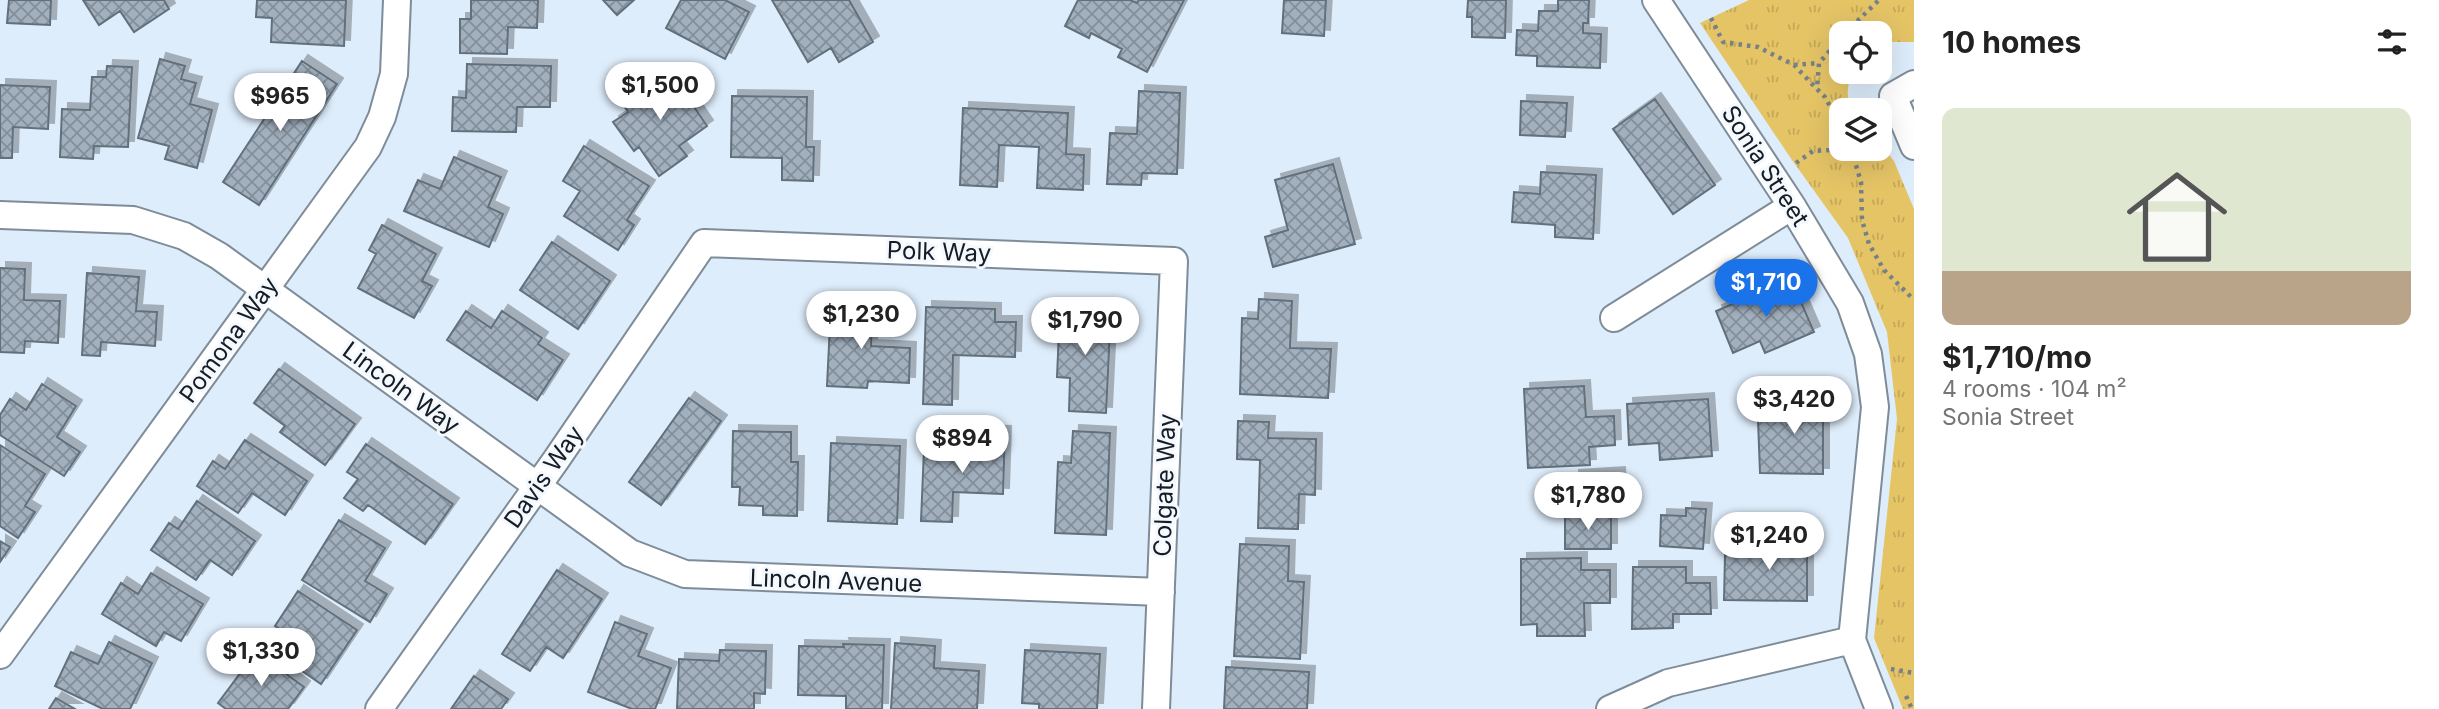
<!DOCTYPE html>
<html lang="en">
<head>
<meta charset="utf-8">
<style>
  body { margin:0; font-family:Inter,sans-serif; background:#f6f6f6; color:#222; height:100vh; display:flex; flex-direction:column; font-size:26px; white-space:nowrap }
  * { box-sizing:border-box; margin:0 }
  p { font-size:23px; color:#767676 }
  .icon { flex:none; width:38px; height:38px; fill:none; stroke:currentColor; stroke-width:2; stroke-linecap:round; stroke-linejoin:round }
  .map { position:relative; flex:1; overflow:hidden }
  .drawer { display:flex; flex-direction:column; background:#fff; width:525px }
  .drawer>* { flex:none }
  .tools { position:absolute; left:1829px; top:21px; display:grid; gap:14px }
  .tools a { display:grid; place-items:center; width:63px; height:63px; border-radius:14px; background:#fff; box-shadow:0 7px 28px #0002; font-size:35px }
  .price { position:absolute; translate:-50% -60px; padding:0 16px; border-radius:24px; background:#fff; color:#222; font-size:23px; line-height:46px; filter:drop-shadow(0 2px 4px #0008) }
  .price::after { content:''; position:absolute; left:50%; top:42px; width:21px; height:16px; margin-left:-10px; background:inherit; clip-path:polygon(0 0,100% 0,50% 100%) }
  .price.active { background:#1a73e8; color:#fff }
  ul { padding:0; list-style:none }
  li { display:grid; align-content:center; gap:14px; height:371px; padding:0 28px }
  li span { display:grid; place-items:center; height:217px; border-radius:14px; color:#555 }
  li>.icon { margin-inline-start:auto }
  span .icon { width:126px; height:126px; fill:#fffc; stroke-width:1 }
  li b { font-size:30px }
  h2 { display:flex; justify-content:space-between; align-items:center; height:84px; padding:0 28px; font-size:30px }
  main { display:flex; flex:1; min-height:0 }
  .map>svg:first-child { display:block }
  .grass { fill:url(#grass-tufts) }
  .building { fill:url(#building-cross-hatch); stroke:#62707c; stroke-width:2; filter:url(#shadow) }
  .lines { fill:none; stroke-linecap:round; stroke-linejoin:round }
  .minor-casing { stroke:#7e8c99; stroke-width:30 }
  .path { stroke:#768089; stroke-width:4.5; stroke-dasharray:3.5 5; stroke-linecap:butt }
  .minor { stroke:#fff; stroke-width:26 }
  .labels { text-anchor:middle; stroke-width:6; stroke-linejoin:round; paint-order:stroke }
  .street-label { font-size:24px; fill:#161c21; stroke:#f3f9ff }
</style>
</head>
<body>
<main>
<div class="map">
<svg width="1914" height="709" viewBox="0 0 1914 709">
  <defs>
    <pattern id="grass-tufts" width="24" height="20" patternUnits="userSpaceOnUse" patternTransform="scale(1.75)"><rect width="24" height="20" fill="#e5c466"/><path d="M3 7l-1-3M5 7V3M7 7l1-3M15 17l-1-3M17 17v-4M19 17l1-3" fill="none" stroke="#c4a858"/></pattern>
    <pattern id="building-cross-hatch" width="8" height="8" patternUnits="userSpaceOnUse" patternTransform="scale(1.75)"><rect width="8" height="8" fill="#a2b0be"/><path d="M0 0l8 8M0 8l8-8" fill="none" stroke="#838e9a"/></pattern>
    <filter id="shadow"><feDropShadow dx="6" dy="-6" stdDeviation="0" flood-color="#0004"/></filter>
  </defs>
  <rect width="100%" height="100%" fill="#deedfb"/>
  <path class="grass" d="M1749,0h165v42h-28l-6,4v-13h-39v39h13c-8,12 -7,24 -4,38h-9v39h39v-6l14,18 20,48v500h-11l-29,-71 23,-219 -10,-87 -39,-94 -56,-78 -92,-137z"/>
  <path class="building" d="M9,0h42l-1,25 -43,-2z
    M83,0h81l5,9 -35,23 -14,-21 -21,14z
    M257,0h89l-2,46 -73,-4 1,-24 -16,-1z
    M471,0h67l-1,28 -29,-1 -1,27 -47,-1v-34h11z
    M603,0h31l-17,15z
    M681,0h44l24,12 -24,47 -59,-31z
    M772,0h77l24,42 -34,20 -8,-14 -23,14z
    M1078,0h52l7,3 2,-3h45l-37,72 -29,-15 4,-8 -31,-16 -2,5 -24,-12z
    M1284,0h42l-2,36 -42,-3z
    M1468,0h38l-1,38 -33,-1v-20h-5z
    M1558,0h31l-1,23h-5v10l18,1 -1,34 -63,-2v-10l-21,-1 1,-25 21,1 1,-20h19z
    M160,59l25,7 -4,13 15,4 -6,21 22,6 -15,58 -32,-9 4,-13 -31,-8z
    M302,61l35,23 -78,121 -36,-23z
    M467,64l84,2 -1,41h-33l-1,25 -64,-1 1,-34 13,1z
    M107,66l25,1 -4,80 -34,-1 -1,13 -33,-2 2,-48 28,1 2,-33h14z
    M669,70l38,56 -28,20 8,10 -28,20 -20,-29 -5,4 -21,-29 15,-10 -6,-9z
    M0,85l50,2 -2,42 -35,-2 -1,31h-12z
    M1139,91l41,2 -3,81 -35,-1 -1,12 -34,-1 3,-51 27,1z
    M732,96l75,1 -1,50h8l-1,34 -31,-1v-22l-51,-1z
    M1655,99l60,86 -42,29 -60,-85z
    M1521,101l46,2 -2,34 -45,-2z
    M963,108l105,5 -2,41 18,1 -1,35 -46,-2 2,-41 -40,-2 -2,42 -37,-2z
    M584,146l65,40 -22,34 7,5 -16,25 -54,-34 16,-25 -17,-10z
    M454,157l47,20 -13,30 15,7 -14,33 -85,-36 14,-31 22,9z
    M1333,164l22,80 -82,23 -8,-30 23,-7 -13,-50z
    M1541,172l55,3 -3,64 -38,-2v-12l-43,-3 2,-30 26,2z
    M382,225l54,29 -14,27 10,5 -18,32 -56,-30 18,-34 -7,-4z
    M552,242l58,39 -32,48 -58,-39z
    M0,268l25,1 -1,31 36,1 -2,42 -33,-2 -1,12 -24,-1z
    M87,273l52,4 -3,34 21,1 -2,34 -54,-4 -1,14 -18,-1z
    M1791,279l23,53 -49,21 -5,-12 -27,12 -17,-42z
    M1259,299l33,2 -2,47 41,1 -3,49 -88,-4 2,-76 16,1z
    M831,304l42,2 -2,40 39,2 -1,35 -41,-2 -1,7 -40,-2z
    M926,307l69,2v13h21l-1,35 -62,-2 -1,50 -29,-1z
    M1060,307l51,2 -5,104 -37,-2 1,-33 -13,-1z
    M466,311l25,17 11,-17 40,27 -4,6 25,16 -26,40 -90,-60z
    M279,369l76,55 -30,41 -45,-33 5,-6 -31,-23z
    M42,384l34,22 -19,31 23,15 -16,24 -64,-41v-20l10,-16 16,11z
    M1584,386l2,31 28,-1 1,29 -26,2 1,18 -62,3 -4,-79z
    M1778,392l45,1v81l-63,-1 -2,-53 20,1z
    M689,398l32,23 -60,84 -32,-23z
    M1708,399l4,57 -52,4 -1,-17 -30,2 -2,-41z
    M1238,421l31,1 -1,16 48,1 -1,56 -16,-1 -1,35 -40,-1 2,-68 -23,-1z
    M733,431l58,1v30h7l-1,54 -34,-1v-9l-24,-1 1,-18h-8z
    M977,431l28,1 -2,62 -50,-2 -1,30 -31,-1 3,-72 53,2z
    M1073,431l37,2 -4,102 -51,-2 3,-71 13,1z
    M245,440l62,41 -22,34 -33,-22 -14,20 -41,-27 16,-25 12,8z
    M831,443l69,3 -3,78 -69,-3z
    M366,444l87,60 -28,40 -57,-39 -5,6 -19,-13 14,-19 -11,-7z
    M0,445l45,29 -20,32 10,6 -17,26 -18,-12z
    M1619,473l2,33 -45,3 -3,-33z
    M197,501l58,40 -23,34 -22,-15 -14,20 -45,-30 18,-27 9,6z
    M1686,508l20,1 -3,40 -43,-3 1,-31 25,1z
    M1565,515h46v34h-46z
    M339,520l46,28 -20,33 22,13 -17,28 -68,-42z
    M1752,538h55v63l-83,-1 1,-45h27z
    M0,541l10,6 -10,15z
    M1240,544l49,2 -1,35 16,1 -4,77 -66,-3z
    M1581,558v12h29v33h-26l1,33h-48v-12l-16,1v-66z
    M1633,567h53v16h24l1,31h-38v14l-41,1z
    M557,570l45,29 -39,59 -17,-11 -16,24 -28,-17z
    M151,573l52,31 -22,37 -17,-9 -8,14 -54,-32 19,-31 17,11z
    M298,591l59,39 -36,54 -29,-20 12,-19 -29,-19z
    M615,622l32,12 -9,22 33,12 -16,41h-23l-44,-17z
    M109,642l43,21 -22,46h-27l-48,-23 16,-34 27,12z
    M895,643l40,3 -1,22 45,3 -2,38h-86z
    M843,644l41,1 -2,64h-36v-13l-48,-1 1,-49 45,1z
    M720,650l46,1 -1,43 -11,-1v16h-77l2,-50 40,2z
    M1025,650l75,4 -3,55h-58v-5l-17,-1z
    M256,652l48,35 -16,22h-62l-8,-6z
    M1226,667l83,5 -2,37h-83z
    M474,676l34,23 -7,10h-50z
    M56,698l19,11h-26z"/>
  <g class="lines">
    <defs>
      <path id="minor" d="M1656,0l136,206 58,97 18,51 7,53 -23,233 27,69
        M1914,84l-21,12 21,50
        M0,215l133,5 51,16 35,20 411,297 55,21 476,18
        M1614,318l178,-112
        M0,655l368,-508 14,-30 12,-43 3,-74
        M379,709l177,-249 148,-217 470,18 -18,448
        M1610,709l58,-26 184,-43"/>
    </defs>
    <use href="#minor" class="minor-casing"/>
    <path class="path" d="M1711,18l12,24 35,5 36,18 23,24
      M1845,33l34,-33
      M1841,38l-22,25 -2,26 8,8 16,30
      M1794,65l25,-2
      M1851,149l10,33 1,38 7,24 15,26 30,30
      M1796,163l17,-12 38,-2
      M1891,669l23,4
      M1906,696l6,13"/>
    <use href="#minor" class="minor"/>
  </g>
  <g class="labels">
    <g class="street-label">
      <text transform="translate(1765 166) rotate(57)" y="8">Sonia Street</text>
      <text transform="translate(939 252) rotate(2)" y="8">Polk Way</text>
      <text transform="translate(229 340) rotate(-54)" y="8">Pomona Way</text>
      <text transform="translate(401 388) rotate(36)" y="8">Lincoln Way</text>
      <text transform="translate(544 477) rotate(-55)" y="8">Davis Way</text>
      <text transform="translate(1165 485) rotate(-88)" y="8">Colgate Way</text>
      <text transform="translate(836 581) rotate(2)" y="8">Lincoln Avenue</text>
    </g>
  </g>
</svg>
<div class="tools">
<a><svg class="icon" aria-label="locate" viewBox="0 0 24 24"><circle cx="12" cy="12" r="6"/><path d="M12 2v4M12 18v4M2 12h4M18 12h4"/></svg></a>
<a><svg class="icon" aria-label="layers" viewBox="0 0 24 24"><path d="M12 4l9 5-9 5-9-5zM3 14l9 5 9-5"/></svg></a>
</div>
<b class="price" style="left:660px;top:122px">$1,500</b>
<b class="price" style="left:280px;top:133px">$965</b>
<b class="price active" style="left:1766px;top:319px">$1,710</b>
<b class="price" style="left:861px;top:351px">$1,230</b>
<b class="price" style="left:1085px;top:357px">$1,790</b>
<b class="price" style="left:1794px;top:436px">$3,420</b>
<b class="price" style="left:962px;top:475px">$894</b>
<b class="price" style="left:1588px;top:532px">$1,780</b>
<b class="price" style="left:1769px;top:572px">$1,240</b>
<b class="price" style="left:261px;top:688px">$1,330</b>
</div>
<section class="drawer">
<h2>10 homes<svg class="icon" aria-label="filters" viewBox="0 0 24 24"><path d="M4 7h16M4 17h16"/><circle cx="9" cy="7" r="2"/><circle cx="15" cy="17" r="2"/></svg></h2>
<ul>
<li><span style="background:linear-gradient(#dfe7d0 75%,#b9a48a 0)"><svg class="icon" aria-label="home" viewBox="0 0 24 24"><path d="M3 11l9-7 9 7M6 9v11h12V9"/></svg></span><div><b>$1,710/mo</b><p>4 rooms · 104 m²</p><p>Sonia Street</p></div></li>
</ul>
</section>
</main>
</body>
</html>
